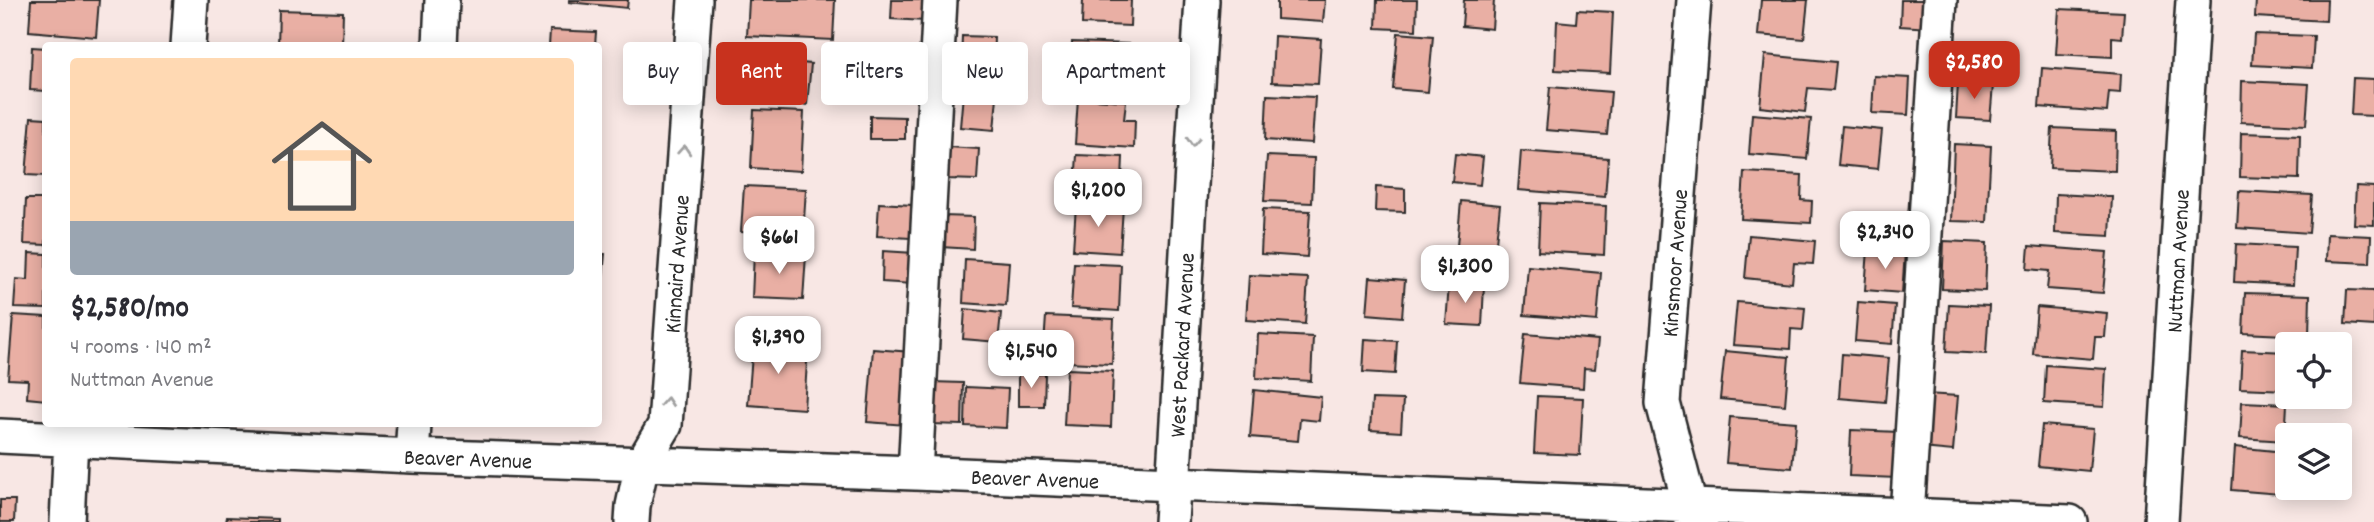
<!DOCTYPE html>
<html lang="en">
<head>
<meta charset="utf-8">
<style>
  body { margin:0; font-family:Dekko,sans-serif; background:#f2f2f3; color:#2b2b33; height:100vh; display:flex; flex-direction:column; font-size:26px; white-space:nowrap }
  * { box-sizing:border-box; margin:0 }
  p { font-size:23px; color:#7c7c81 }
  .icon { flex:none; width:38px; height:38px; fill:none; stroke:currentColor; stroke-width:2; stroke-linecap:round; stroke-linejoin:round }
  .map { position:relative; flex:1; overflow:hidden }
  .panel { position:absolute; left:42px; top:42px; width:560px; height:385px; display:flex; flex-direction:column; background:#fff; border-radius:7px; box-shadow:0 4px 18px #0003 }
  .panel>* { flex:none }
  .banner { position:absolute; left:623px; top:42px; width:665px; height:63px; display:flex; gap:14px }
  .buttons { position:absolute; left:2275px; top:332px; display:grid; gap:14px }
  .buttons a { display:grid; place-items:center; width:77px; height:77px; border-radius:7px; background:#fff; box-shadow:0 4px 18px #0003; font-size:35px }
  .price { position:absolute; translate:-50% -60px; padding:0 16px; border-radius:14px; background:#fff; color:#222; font-size:23px; line-height:46px; filter:drop-shadow(0 2px 4px #0008) }
  .price::after { content:''; position:absolute; left:50%; top:42px; width:21px; height:16px; margin-left:-10px; background:inherit; clip-path:polygon(0 0,100% 0,50% 100%) }
  .price.on { background:#c8321e; color:#fff }
  ul { padding:0; list-style:none }
  li { display:grid; align-content:center; gap:14px; height:371px; padding:0 28px }
  li span { display:grid; place-items:center; height:217px; border-radius:7px; color:#555 }
  li>.icon { margin-inline-start:auto }
  span .icon { width:126px; height:126px; fill:#fffc; stroke-width:1 }
  li b { font-size:30px }
  .pill { padding:0 24px; border-radius:7px; background:#fff; box-shadow:0 4px 18px #0003; font-size:24px; line-height:63px }
  .pill.on { background:#c8321e; color:#fff }
  .map>svg:first-child { display:block }
  .building { fill:#e9afa4; stroke:#2b2b2b; stroke-width:2 }
  .lines { fill:none; stroke-linecap:round; stroke-linejoin:round }
  .minor-casing { stroke:#2b2b2b; stroke-width:38 }
  .minor { stroke:#fff; stroke-width:33 }
  .oneway { stroke:#a0a0a0 }
  .labels { text-anchor:middle; stroke-width:6; stroke-linejoin:round; paint-order:stroke }
  .street-label { font-size:23px; fill:#2b2b2b; stroke:#fff }
</style>
</head>
<body>
<div class="map">
<svg width="2374" height="522" viewBox="0 0 2374 522">
  <rect width="100%" height="100%" fill="#f8e7e4"/>
  <filter id="ink" filterUnits="userSpaceOnUse"><feTurbulence type="fractalNoise" baseFrequency=".0143" numOctaves="2"/><feDisplacementMap in="SourceGraphic" scale="14" xChannelSelector="R" yChannelSelector="G"/><feConvolveMatrix kernelMatrix="1 2 1 2 8 2 1 2 1" color-interpolation-filters="sRGB"/></filter>
  <g filter="url(#ink)">
    <path class="building" d="M31,0h68l-3,37 -67,-6z
      M569,0h59l-1,8 -58,-6z
      M749,0h86l-2,40 -86,-4z
      M892,0h34l-1,21 -34,-2z
      M1083,0h48l-1,26 -48,-2z
      M1277,0h48l-2,22 -46,-3z
      M1377,0h40l-1,30 -40,-2z
      M1464,0h30l-2,29 -30,-3z
      M1761,0h47l-4,39 -46,-4z
      M1901,0h31l-2,28 -30,-2z
      M2256,0h71l-1,21 -71,-4z
      M2059,9l65,3 -2,26 -10,-1v20l-56,-3z
      M279,10l64,2 -1,34h-64z
      M1577,10l36,2 -3,61 -55,-3 2,-49 19,2z
      M550,30l46,2 -1,14h-46z
      M1398,33l35,3 -5,56 -35,-3z
      M2254,34l60,2 -2,32 -60,-3z
      M962,36l32,1 -1,32 -32,-2z
      M1274,36l47,3 -3,45 -46,-2z
      M1072,42l58,2v8l8,1 -1,35 -10,-1v4l-57,-3z
      M32,47l14,1v43l-16,-1z
      M1765,55l71,7 -3,28 -25,-2 -3,24 -45,-5z
      M749,58l62,6 -4,41 -62,-6z
      M2042,68l79,6 -1,19 -11,-1 -2,20 -68,-5z
      M1874,76l36,2 -2,37 -36,-2z
      M2353,78l21,1v37l-23,-1z
      M2242,81l67,3 -3,41 -65,-3z
      M1958,83l35,2 -3,35 -34,-2z
      M1550,87l61,5 -4,43 -61,-5z
      M963,94l34,3 -3,33 -34,-3z
      M1267,95l48,2 -3,46 -47,-3z
      M1078,98l48,3 -2,19h11l-1,28 -59,-4z
      M754,110l50,2 -3,59 -50,-3z
      M1752,114l59,5 -4,40 -58,-5z
      M870,116l35,1v22h-35z
      M31,117l15,1v58l-20,-1z
      M1842,126l40,4 -4,39 -40,-4z
      M2052,128l64,3 -1,40 -65,-3z
      M2241,133l59,2 -1,44 -59,-2z
      M1954,144l37,2 -4,76 -36,-1z
      M947,147l32,2 -2,31 -32,-1z
      M1521,151l87,7 -3,39 -87,-7z
      M1455,154l28,3 -3,28 -28,-3z
      M1077,155l46,2 -2,45 -47,-2z
      M1267,156l47,2 -2,45 -48,-2z
      M1744,172l58,3 -1,25 11,1 -1,22 -70,-4z
      M744,186l62,3 -3,46 -62,-3z
      M2356,186l18,1v38l-20,-1z
      M1376,187l29,2v23l-30,-1z
      M2239,191l73,4 -3,38 -72,-5z
      M2056,194l56,3 -2,39 -55,-3z
      M26,199h20v46l-22,-1z
      M1461,201l39,4 -6,56 -38,-4z
      M879,203l33,2 -2,33 -33,-2z
      M1540,203l66,3 -2,49 -66,-4z
      M1076,205l47,2 -3,46 -47,-3z
      M1263,209l47,2 -3,46 -46,-3z
      M943,216l31,1 -1,32 -32,-2z
      M2327,234l44,2 -1,27 -44,-2z
      M1749,235l66,6 -2,23 -19,-1 -2,20 -47,-5z
      M1944,241l43,2 -2,48 -43,-2z
      M2236,244l59,3 -2,38 -59,-3z
      M2029,246l78,6 -4,41 -56,-4 2,-18 -22,-2z
      M1868,249l37,3 -3,41 -37,-3z
      M883,251l31,2 -1,31 -31,-2z
      M754,252l52,3 -3,45 -51,-2z
      M29,253l17,1v55l-32,-1 2,-29 12,1z
      M598,254h7l-4,44h-3z
      M965,259l44,3 -3,44 -43,-3z
      M1074,263l47,2 -2,46 -48,-3z
      M1528,266l73,7 -4,48 -73,-6z
      M1249,275l59,3 -3,46 -59,-4z
      M1370,277l35,3 -3,37 -35,-3z
      M1449,284l35,2 -2,40 -36,-2z
      M2347,290l27,1v35l-29,-2z
      M2245,293l65,2 -1,41 -66,-3z
      M1737,302l68,6 -2,22 -12,-1 -1,20 -57,-4z
      M1858,302l37,3 -3,39 -37,-3z
      M1949,304l40,2 -3,48 -40,-2z
      M2037,307l70,6 -2,24h-10l-2,22 -60,-5z
      M965,309l36,4 -3,29 -35,-3z
      M13,315l33,2v83l-19,-2 1,-18 -20,-1z
      M1046,316l68,3 -2,45 -69,-3z
      M1258,334l55,3 -2,44 -55,-3z
      M1525,334l73,6 -3,29 -11,-1 -1,20 -63,-5z
      M1365,339l32,2 -2,33 -32,-2z
      M753,342l55,4 -4,63 -56,-4z
      M873,349l39,3 -6,73 -39,-3z
      M2242,350l45,2v38l-47,-2z
      M1725,351l64,6 -4,48 -65,-6z
      M1842,354l47,4 -4,44 -46,-4z
      M2046,365l60,4 -2,38 -60,-4z
      M1067,369l46,2 -2,56 -47,-2z
      M1018,374h27l-1,32h-26z
      M932,382l31,1 -1,42 -31,-1z
      M966,387l42,2 -2,39 -41,-2z
      M1254,390l67,7 -2,24 -19,-2 -2,22 -48,-4z
      M1926,394l32,2 -5,55 -31,-3z
      M1537,396l46,2 -3,57 -46,-2z
      M1372,399l31,1 -2,32 -31,-2z
      M2242,402l45,2 -2,37 -45,-3z
      M1730,417l66,5 -4,46 -66,-5z
      M2042,425l51,4 -4,42 -51,-5z
      M1851,430l48,2 -2,46 -48,-2z
      M2235,447l49,5 -4,42 -48,-4z
      M0,500h15l-1,22h-14z
      M227,517l51,2v3h-52z"/>
    <g class="lines">
      <defs>
        <path id="minor" d="M188,46l3,-46
          M440,46l2,-46
          M0,436l412,20 503,17 1155,49
          M412,456l2,-32
          M915,473l25,-473
          M1907,515l33,-515
          M67,522l4,-83
          M632,522l1,-16 9,-42 23,-39 30,-425
          M1171,522l31,-522
          M1692,522l-2,-16 -27,-103 31,-403
          M2161,522l32,-522"/>
      </defs>
      <use href="#minor" class="minor-casing"/>
      <use href="#minor" class="minor"/>
    </g>
    <defs><path id="oneway-chevron" d="M-2-3.5L2.5 0L-2 3.5" fill="none" stroke-width="1.6" stroke-linecap="round" stroke-linejoin="round" transform="scale(1.75)"/></defs>
    <g class="oneway">
      <use href="#oneway-chevron" transform="translate(1193 142) rotate(93)"/>
      <use href="#oneway-chevron" transform="translate(684 150) rotate(-86)"/>
      <use href="#oneway-chevron" transform="translate(667 402) rotate(-86)"/>
    </g>
  </g>
  <g class="labels">
    <g class="street-label">
      <text transform="translate(2177 261) rotate(-87)" y="8">Nuttman Avenue</text>
      <text transform="translate(1674 263) rotate(-86)" y="8">Kinsmoor Avenue</text>
      <text transform="translate(676 264) rotate(-86)" y="8">Kinnaird Avenue</text>
      <text transform="translate(1181 345) rotate(-87)" y="8">West Packard Avenue</text>
      <text transform="translate(468 458) rotate(2)" y="8">Beaver Avenue</text>
      <text transform="translate(1035 478) rotate(2)" y="8">Beaver Avenue</text>
    </g>
  </g>
</svg>
<div class="buttons">
<a><svg class="icon" aria-label="locate" viewBox="0 0 24 24"><circle cx="12" cy="12" r="6"/><path d="M12 2v4M12 18v4M2 12h4M18 12h4"/></svg></a>
<a><svg class="icon" aria-label="layers" viewBox="0 0 24 24"><path d="M12 4l9 5-9 5-9-5zM3 14l9 5 9-5"/></svg></a>
</div>
<b class="price on" style="left:1974px;top:101px">$2,580</b>
<b class="price" style="left:1098px;top:229px">$1,200</b>
<b class="price" style="left:1885px;top:271px">$2,340</b>
<b class="price" style="left:779px;top:276px">$661</b>
<b class="price" style="left:1465px;top:305px">$1,300</b>
<b class="price" style="left:778px;top:376px">$1,390</b>
<b class="price" style="left:1031px;top:390px">$1,540</b>
<div class="banner">
<a class="pill">Buy</a>
<a class="pill on">Rent</a>
<a class="pill">Filters</a>
<a class="pill">New</a>
<a class="pill">Apartment</a>
</div>
<section class="panel">
<ul>
<li><span style="background:linear-gradient(#ffd9b3 75%,#9aa5b1 0)"><svg class="icon" aria-label="home" viewBox="0 0 24 24"><path d="M3 11l9-7 9 7M6 9v11h12V9"/></svg></span><div><b>$2,580/mo</b><p>4 rooms · 140 m²</p><p>Nuttman Avenue</p></div></li>
</ul>
</section>
</div>
</body>
</html>
